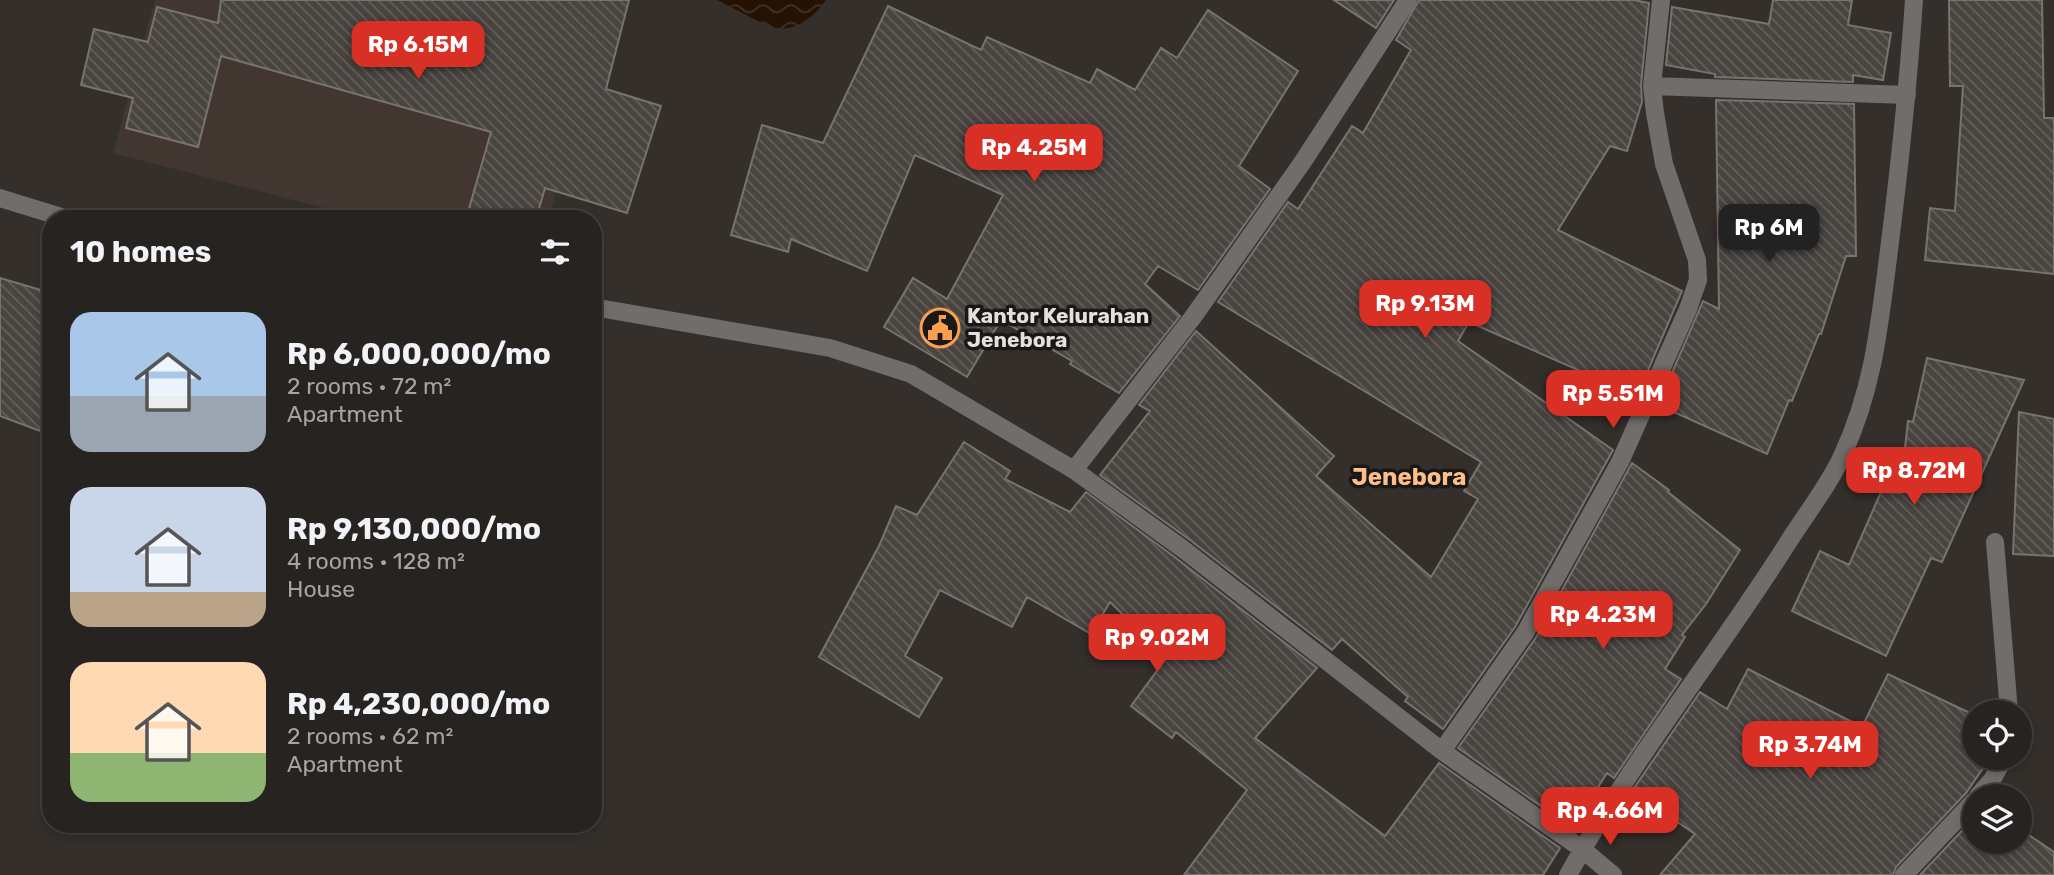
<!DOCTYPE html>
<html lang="en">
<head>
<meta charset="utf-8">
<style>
  body { margin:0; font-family:Rubik,sans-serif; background:#2f2b29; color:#f1f3f6; height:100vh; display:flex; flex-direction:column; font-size:26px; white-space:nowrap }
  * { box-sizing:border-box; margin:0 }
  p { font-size:23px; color:#a4a4a5 }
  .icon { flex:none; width:38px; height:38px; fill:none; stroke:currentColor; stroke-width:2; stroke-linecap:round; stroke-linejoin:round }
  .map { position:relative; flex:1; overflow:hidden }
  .drawer { position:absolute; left:42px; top:210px; width:560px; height:623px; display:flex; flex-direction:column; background:#272320; border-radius:28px; box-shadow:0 4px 10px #0003,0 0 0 2px #43403e }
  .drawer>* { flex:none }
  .buttons { position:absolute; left:1962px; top:700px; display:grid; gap:14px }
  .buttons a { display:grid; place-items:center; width:70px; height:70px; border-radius:50%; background:#272320; box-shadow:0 4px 10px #0003,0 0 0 2px #43403e; font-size:35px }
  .price { position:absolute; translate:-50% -60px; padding:0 16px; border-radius:14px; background:#d93025; color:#fff; font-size:23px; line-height:46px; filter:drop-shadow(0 2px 4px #0008) }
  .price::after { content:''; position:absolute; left:50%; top:42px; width:21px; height:16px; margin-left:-10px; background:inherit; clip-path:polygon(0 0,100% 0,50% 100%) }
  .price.on { background:#222; color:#fff }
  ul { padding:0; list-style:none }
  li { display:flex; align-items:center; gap:21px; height:175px; padding:0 28px }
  li span { display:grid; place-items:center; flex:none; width:196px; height:140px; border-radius:21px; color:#555 }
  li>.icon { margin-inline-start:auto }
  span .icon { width:84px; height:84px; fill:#fffc; stroke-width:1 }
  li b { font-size:30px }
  h2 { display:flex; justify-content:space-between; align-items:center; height:84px; padding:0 28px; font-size:30px }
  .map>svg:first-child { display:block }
  .built { fill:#413730 }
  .water { fill:url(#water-waves) }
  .building { fill:url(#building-back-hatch); stroke:#79736f; stroke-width:2 }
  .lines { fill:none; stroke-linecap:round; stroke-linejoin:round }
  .minor { stroke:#706d6b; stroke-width:18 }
  .labels { text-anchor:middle; stroke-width:7; stroke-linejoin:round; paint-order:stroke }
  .poi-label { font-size:21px; font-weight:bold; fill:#e3e0dd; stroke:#1a1816; text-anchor:start }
  .quarter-label { font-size:24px; font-weight:bold; fill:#febe8a; stroke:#1a1816 }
</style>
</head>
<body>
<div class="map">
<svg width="2054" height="875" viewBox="0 0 2054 875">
  <defs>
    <pattern id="water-waves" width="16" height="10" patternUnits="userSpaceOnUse" patternTransform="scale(1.75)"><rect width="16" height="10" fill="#251202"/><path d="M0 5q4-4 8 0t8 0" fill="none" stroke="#443426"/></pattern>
    <pattern id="building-back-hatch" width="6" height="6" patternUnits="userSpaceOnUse" patternTransform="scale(1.75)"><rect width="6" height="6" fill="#494440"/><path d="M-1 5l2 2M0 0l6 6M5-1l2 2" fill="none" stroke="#635f5b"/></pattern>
  </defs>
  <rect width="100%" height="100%" fill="#342f2b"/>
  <path class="built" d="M155,0h173l260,71 -39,148h-182l-254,-66z"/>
  <path class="water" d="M717,0h109c-10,15 -30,32 -50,28 -12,-2 -46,-22 -59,-28z"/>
  <path class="building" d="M221,0h408l-23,89 55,17 -34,107 -82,-25 -9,31h-70l25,-87 -270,-76 -23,91 -72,-19 7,-30 -52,-13 13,-56 54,13 9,-35 61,16z
    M1334,0h60l-18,28z
    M1419,0h215l15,3 -8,82 1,17 -15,49 -17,-5 -52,84 124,61 -45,105 -168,-74 -11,19 155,109 -98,177 -72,102 -38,-28 3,-4 -66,-58 -10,11 -142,-110 -90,-65 50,-64 -11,-6 57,-74 138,125 -18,20 115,101 47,-78 -14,-8 17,-29 -263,-160 70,-100 10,7 54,-83 11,7 48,-83 -15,-10z
    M1773,0h79l-4,25 43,8 -8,47 -30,-5v7l-138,-5v-3l-49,-9 6,-58 97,17z
    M1949,0h93l2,118h10v156l-129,-14 5,-52 25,3 8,-125h-13z
    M888,6l93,44 6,-13 103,46 7,-14 38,21 26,-42 16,10 31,-48 90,61 -59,95 31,23 -72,101 -40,-24 -13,18 35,32 -61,77 -49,-29 2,-3 -71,-41 -34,57 -83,-50 29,-49 34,21 56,-104 -88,-40 -48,116 -76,-32 -3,13 -57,-17 31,-110 61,18z
    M1716,100l138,4 2,152h-10l-25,78h-2l-27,67 -3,-1 -22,54 -109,-49 45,-104 16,8z
    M0,278l51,15v142l-51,-19z
    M1927,358l97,22 -82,182 -11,-4 -45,98 -94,-45 28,-60 29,14 32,-73 19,1 8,-72 5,1z
    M2019,412l35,7v137l-41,-2z
    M964,442l46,29 -5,8 65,33 16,-20 90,66 141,110 -62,70 130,98 54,-73 121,85 -17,27h-359l63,-85 -71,-58 -4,6 -41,-32 36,-49 -57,-55 -19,32 -64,-37 -15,30 -72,-37 -35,66 37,22 -23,39 -100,-60 60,-111 17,-40 21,9z
    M1632,463l37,27 -1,2 72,58 -34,54 -24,31 3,2 -20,32 16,10 -67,99 -7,-5 -35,55 -114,-80 77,-109z
    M1748,669l114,58 26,-53 86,41v43h16l-24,35 -70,74 -3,8h-233l35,-41 -63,-43 68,-99 27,17z
    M1974,818v24h46v-13l34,23v23h-134z"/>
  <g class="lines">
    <path class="minor" d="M1652,86l255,9
      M0,198l68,21
      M593,307l237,41 81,26 163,96 109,79 259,202 140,98 31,26
      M1074,470l119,-153 109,-154 106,-163
      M1995,542l14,170
      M1442,751l83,-118 95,-171 68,-153 10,-29 -1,-20 -33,-96 -9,-51 -3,-27 9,-86
      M1978,796l14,-16 12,-22
      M1568,875c64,-116 149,-220 219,-331 18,-29 43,-60 56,-90 30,-65 36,-126 45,-196 11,-86 20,-172 26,-258
      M1904,875l70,-74"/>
  </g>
  <defs>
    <symbol id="civic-ring" viewBox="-11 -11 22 22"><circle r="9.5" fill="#1a1816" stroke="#fa9f4e" stroke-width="1.5"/><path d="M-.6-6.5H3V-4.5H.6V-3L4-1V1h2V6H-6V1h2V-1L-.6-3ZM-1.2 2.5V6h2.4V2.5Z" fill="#fa9f4e"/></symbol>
  </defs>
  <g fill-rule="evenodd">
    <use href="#civic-ring" x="918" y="306" width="44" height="44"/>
  </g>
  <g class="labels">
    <g class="poi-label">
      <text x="967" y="323">Kantor Kelurahan<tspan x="967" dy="24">Jenebora</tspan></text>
    </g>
    <g class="quarter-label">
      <text x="1409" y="485">Jenebora</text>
    </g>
  </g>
</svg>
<div class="buttons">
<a><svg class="icon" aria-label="locate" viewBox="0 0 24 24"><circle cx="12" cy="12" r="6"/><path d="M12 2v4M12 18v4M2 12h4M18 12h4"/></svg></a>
<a><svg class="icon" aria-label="layers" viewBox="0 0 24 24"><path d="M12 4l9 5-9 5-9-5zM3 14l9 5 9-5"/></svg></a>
</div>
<b class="price" style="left:418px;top:81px">Rp 6.15M</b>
<b class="price" style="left:1034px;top:184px">Rp 4.25M</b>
<b class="price on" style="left:1769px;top:264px">Rp 6M</b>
<b class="price" style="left:1425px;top:340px">Rp 9.13M</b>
<b class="price" style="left:1613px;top:430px">Rp 5.51M</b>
<b class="price" style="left:1914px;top:507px">Rp 8.72M</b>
<b class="price" style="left:1603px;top:651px">Rp 4.23M</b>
<b class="price" style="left:1157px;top:674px">Rp 9.02M</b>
<b class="price" style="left:1810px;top:781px">Rp 3.74M</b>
<b class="price" style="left:1610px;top:847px">Rp 4.66M</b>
<section class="drawer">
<h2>10 homes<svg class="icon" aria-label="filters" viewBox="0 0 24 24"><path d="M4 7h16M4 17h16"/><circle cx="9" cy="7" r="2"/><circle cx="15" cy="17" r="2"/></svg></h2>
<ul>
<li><span style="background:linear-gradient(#a9c7e8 60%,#9aa5b1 0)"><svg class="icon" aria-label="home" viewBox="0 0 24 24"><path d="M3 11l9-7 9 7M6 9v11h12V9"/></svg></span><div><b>Rp 6,000,000/mo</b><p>2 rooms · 72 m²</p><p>Apartment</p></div></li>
<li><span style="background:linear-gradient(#c9d6e8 75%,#b9a48a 0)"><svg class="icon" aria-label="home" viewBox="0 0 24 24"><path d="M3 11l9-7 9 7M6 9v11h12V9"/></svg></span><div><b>Rp 9,130,000/mo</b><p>4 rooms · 128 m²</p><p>House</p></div></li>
<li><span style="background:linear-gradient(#ffd9b3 65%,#8fb573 0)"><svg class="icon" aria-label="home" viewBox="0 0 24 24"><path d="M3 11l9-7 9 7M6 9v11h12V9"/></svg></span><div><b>Rp 4,230,000/mo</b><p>2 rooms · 62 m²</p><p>Apartment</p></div></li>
</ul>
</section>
</div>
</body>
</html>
